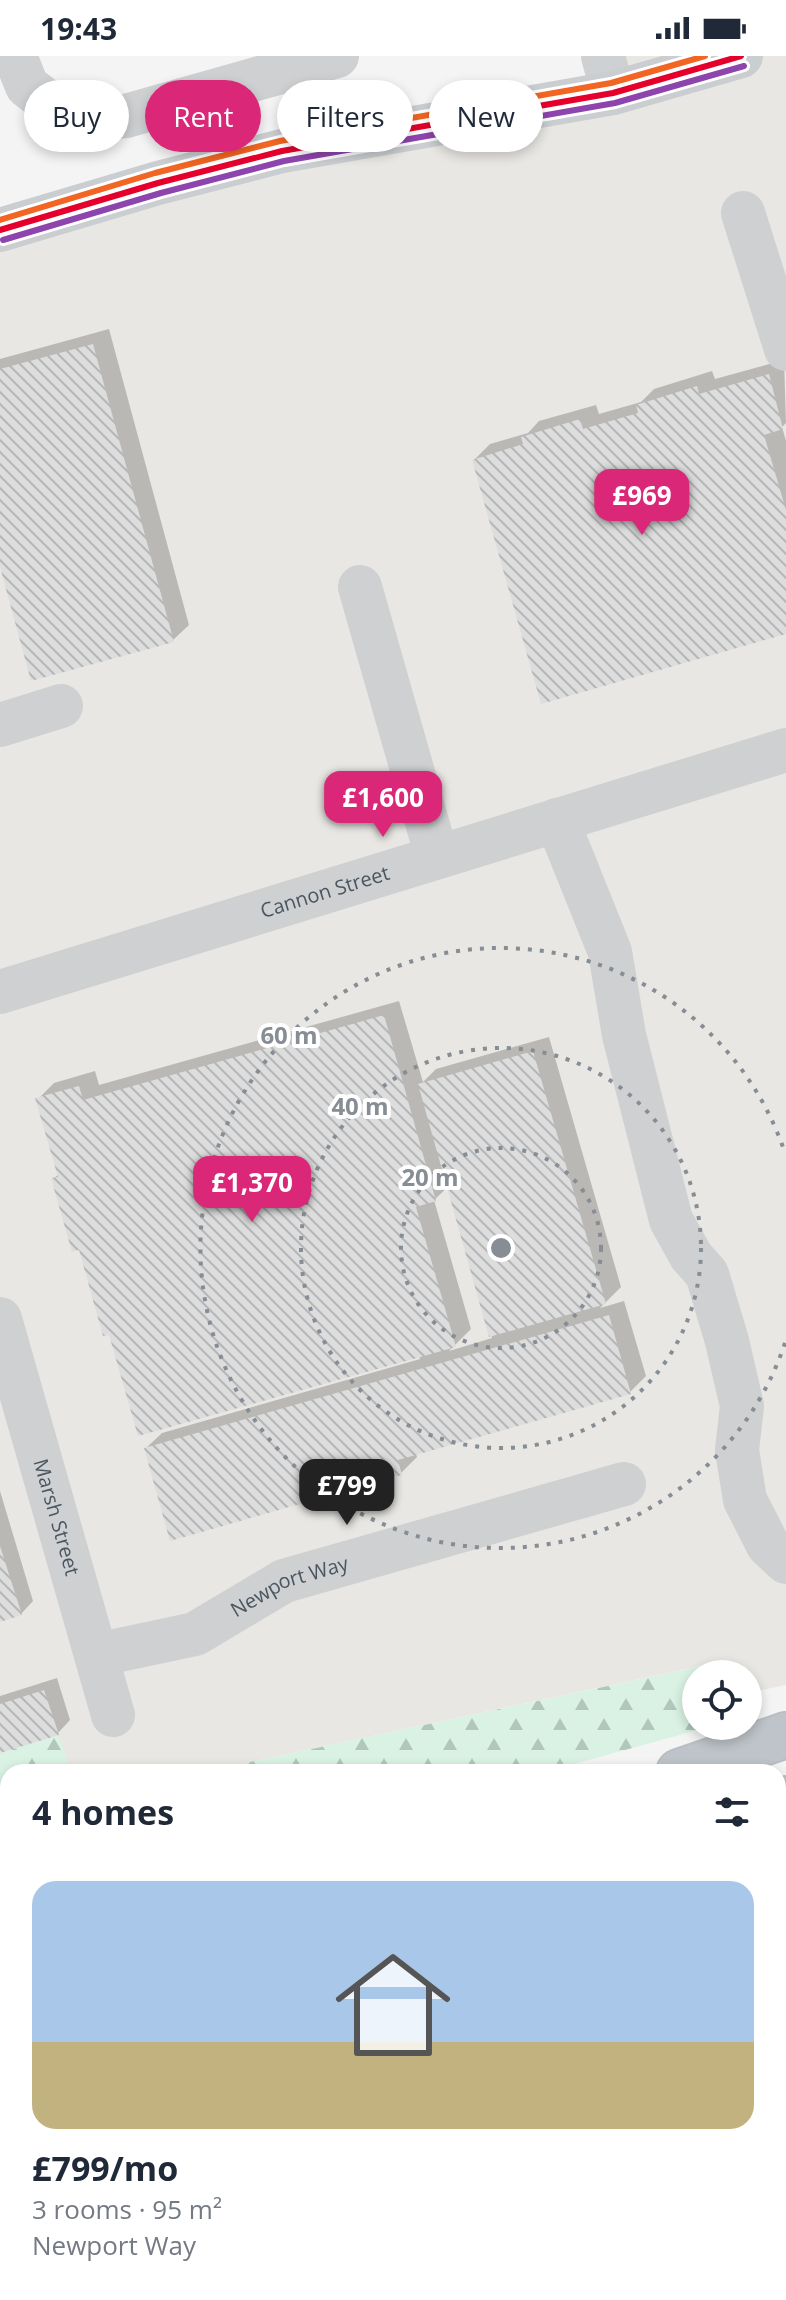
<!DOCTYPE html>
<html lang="en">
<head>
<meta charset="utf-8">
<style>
  body { margin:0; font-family:"Open Sans",sans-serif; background:#f6f6f7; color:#1f2937; height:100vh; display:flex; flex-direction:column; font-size:30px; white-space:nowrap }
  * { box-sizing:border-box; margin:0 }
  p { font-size:26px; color:#747a83 }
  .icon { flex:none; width:44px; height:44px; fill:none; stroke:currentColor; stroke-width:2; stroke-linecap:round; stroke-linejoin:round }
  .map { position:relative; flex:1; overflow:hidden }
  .details { position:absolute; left:0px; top:1708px; width:786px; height:536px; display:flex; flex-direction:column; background:#fff; border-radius:24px 24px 0 0; box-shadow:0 4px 12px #0003 }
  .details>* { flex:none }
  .guide { position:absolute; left:24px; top:24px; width:738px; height:72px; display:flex; gap:16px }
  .fabs { position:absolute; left:682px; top:1604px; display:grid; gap:16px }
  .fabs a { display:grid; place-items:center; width:80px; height:80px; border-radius:50%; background:#fff; box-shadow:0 4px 12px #0003; font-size:40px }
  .price { position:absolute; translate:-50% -68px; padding:0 18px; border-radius:16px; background:#db2777; color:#fff; font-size:26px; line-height:52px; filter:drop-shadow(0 2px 4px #0008) }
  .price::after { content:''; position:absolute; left:50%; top:48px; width:24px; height:18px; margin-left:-12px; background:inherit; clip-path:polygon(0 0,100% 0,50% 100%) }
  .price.on { background:#222; color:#fff }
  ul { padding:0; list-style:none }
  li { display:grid; align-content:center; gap:16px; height:424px; padding:0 32px }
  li+li { border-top:2px solid #e0e1e3 }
  li span { display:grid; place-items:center; height:248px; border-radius:24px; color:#555 }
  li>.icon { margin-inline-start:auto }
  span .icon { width:144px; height:144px; fill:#fffc; stroke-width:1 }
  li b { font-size:34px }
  h2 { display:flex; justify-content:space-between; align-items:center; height:96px; padding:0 32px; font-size:34px }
  .pill { padding:0 28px; border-radius:36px; background:#fff; box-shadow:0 4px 12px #0003; font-size:28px; line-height:72px }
  .pill.on { background:#db2777; color:#fff }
  .status { display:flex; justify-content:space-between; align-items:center; height:56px; padding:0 40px; background:#fff; direction:ltr }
  .status svg { height:22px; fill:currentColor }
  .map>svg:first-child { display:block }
  .commercial { fill:#e8e7e3 }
  .grass { fill:url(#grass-tufts) }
  .forest { fill:url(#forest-firs) }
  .shadow { fill:#0003; fill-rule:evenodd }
  .building { fill:url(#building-back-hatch) }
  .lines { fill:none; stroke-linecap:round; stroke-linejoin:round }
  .highway-casing { stroke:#b9bec3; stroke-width:48 }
  .minor { stroke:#ced0d2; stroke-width:44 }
  .major { stroke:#caced1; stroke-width:44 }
  .highway { stroke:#bec4c9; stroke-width:44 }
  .rail { stroke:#c9cacc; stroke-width:6 }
  .bus-1-casing { stroke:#fff; stroke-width:12 }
  .bus-2-casing { stroke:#fff; stroke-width:12 }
  .bus-3-casing { stroke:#fff; stroke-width:12 }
  .bus-1 { stroke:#e4002b; stroke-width:6 }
  .bus-2 { stroke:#8e44ad; stroke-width:6 }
  .bus-3 { stroke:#f26522; stroke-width:6 }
  .ring { fill:none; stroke:#868d94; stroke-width:4; stroke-dasharray:4 8 }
  .labels { text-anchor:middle; stroke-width:8; stroke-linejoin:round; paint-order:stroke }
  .street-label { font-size:20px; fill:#4a5661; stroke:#fff }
  .centre { fill:#868d94; stroke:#fff; stroke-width:4 }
  .ring-label { font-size:24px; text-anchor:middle; font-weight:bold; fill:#868d94; stroke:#fff; stroke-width:8; stroke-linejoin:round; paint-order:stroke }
</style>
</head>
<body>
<div class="status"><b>19:43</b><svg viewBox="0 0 49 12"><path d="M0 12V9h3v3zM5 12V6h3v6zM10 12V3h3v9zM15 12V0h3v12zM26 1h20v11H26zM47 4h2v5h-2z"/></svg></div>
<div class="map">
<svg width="786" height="2244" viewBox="0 0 786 2244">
  <defs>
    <pattern id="grass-tufts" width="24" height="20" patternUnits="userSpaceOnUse" patternTransform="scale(2)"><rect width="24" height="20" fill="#d9f2e3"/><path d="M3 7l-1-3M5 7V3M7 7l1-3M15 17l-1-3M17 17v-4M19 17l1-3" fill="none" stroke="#b2c7bb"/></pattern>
    <pattern id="forest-firs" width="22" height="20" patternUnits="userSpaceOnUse" patternTransform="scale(2)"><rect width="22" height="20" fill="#d9f2e3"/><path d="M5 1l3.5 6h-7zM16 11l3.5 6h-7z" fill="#b2c7bb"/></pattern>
    <pattern id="building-back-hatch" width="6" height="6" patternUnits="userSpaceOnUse" patternTransform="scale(2)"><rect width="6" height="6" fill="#ddddde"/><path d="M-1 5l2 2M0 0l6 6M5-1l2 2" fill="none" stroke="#b5b6b7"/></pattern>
  </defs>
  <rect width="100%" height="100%" fill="#f4f4f4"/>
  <path class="commercial" d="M603,0h183v1629l-38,8v-19h-33l-5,-10 -507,108h-133l-12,-37 -58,18v-1523l613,-137z"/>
  <path class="grass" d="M786,2180v64h-110l12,-8h90v-46z
    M463,2236h176l18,8h-206z"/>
  <path class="forest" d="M711,1608l4,10h-19v52h16l-167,46h-342z
    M59,1679l11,37h-62v108l-8,2v-129z
    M786,1790v99l-8,5v-101z
    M786,2051v129l-8,10v-133z"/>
  <path class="shadow" d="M109,273l80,296 -16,15 -173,-81v-200z
    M784,304l2,63 -4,4 4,14v191l-312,-172 16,-16 38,-11 11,-12 57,-16 3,9 42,-12 13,-13 58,-18 3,8z
    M399,945l24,81 13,-13 113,-32 72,250 -21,21 24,-7 22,75 -16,16 -214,61 1,4 -16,16 -255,-25 16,-15 258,-74 -1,-4 -309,-23 -57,-153 6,-5 -21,-75 16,-16 41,-12 4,14zM449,1130l43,152 -43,13 22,-22 -37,-129z
    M0,1435l33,110 -12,13 -21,6z
    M57,1622l13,42 -12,13 -58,18v-55z"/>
  <path class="building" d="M93,288l81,298 -143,39 -31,-114v-198z
    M769,318l14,55 -19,6 22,75v124l-245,70 -69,-244 51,-16 -2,-7 59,-18 3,10 55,-16 -2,-8 61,-19 2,8z
    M384,959l52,186 -20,6 40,140 -318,89 -29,-101 -6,1 -24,-86 -7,2 -21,-74 7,-1 -23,-79 44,-12 4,14z
    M533,995l73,253 -117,33 -71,-253z
    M609,1259l22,79 -233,66 4,15 -232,66 -26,-93z
    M0,1490l22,69 -22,7z
    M44,1634l15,45 -59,18v-49z"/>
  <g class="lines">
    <defs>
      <path id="highway" d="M679,1716l107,-37
        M778,1746l8,-3
        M0,1854l8,-1
        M0,1918l8,-1"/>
    </defs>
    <use href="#highway" class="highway-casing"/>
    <g class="minor">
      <path d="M15,0l12,30 35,27 31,6 33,-3 211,-60"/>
      <path d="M603,0l10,37"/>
      <path d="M743,157l43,136"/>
      <path d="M360,531l77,270"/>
      <path d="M0,669l61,-19"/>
      <path d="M557,764l53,132 14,83 47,185 20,36 16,18 20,67 15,65 -5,44 8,50 23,45 18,17"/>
      <path id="s1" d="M0,936l786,-242"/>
      <path id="s2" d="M0,1263l113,396"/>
      <path id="s3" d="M96,1599l99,-21 89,-53 340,-97"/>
      <path d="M0,2059l8,-2"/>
    </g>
    <path class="major" d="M0,174l158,-47 124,-32 331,-58 128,-37"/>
    <use href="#highway" class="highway"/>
    <path class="rail" d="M778,1971l8,-5
      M778,1991l8,-5
      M778,2014l8,-6
      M370,2244l12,-8
      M402,2244l12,-8
      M445,2244l12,-8"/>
    <defs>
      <path id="bus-1" d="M0,174l158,-47 124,-32 331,-58 128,-37"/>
      <path id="bus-2" d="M3,184l158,-47 123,-32 331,-58 129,-37"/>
      <path id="bus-3" d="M0,164l155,-47 125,-32 331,-58 94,-27"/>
    </defs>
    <use href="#bus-1" class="bus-1-casing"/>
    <use href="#bus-2" class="bus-2-casing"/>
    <use href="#bus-3" class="bus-3-casing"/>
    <use href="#bus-1" class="bus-1"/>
    <use href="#bus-2" class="bus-2"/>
    <use href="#bus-3" class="bus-3"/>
  </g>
  <g class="ring">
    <circle cx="501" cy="1192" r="100"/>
    <circle cx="501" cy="1192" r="200"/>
    <path d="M785 1287A300 300 0 1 1 785 1097"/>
  </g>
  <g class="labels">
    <g class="street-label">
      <text dy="7" stroke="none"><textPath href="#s1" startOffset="340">Cannon Street</textPath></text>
      <text dy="7" stroke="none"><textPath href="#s2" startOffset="206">Marsh Street</textPath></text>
      <text dy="7" stroke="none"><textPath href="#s3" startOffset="208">Newport Way</textPath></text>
    </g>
  </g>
  <circle cx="501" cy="1192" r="12" class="centre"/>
  <g class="ring-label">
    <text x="289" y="988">60 m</text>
    <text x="360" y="1059">40 m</text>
    <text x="430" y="1130">20 m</text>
  </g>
</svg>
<div class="fabs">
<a><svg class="icon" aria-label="locate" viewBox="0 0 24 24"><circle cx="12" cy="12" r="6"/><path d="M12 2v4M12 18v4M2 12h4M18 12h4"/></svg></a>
</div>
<b class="price" style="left:642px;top:481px">£969</b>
<b class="price" style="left:383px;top:783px">£1,600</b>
<b class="price" style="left:252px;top:1168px">£1,370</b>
<b class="price on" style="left:347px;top:1471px">£799</b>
<div class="guide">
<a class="pill">Buy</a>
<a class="pill on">Rent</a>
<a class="pill">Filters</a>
<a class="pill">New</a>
</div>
<section class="details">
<h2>4 homes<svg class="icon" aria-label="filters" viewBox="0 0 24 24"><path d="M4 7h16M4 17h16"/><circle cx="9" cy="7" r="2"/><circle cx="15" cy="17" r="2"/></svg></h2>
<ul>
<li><span style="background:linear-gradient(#a9c7e8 65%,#c2b280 0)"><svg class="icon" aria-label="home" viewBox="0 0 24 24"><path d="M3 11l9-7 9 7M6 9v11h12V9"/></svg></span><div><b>£799/mo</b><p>3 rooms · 95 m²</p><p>Newport Way</p></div></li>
</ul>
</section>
</div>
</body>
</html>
